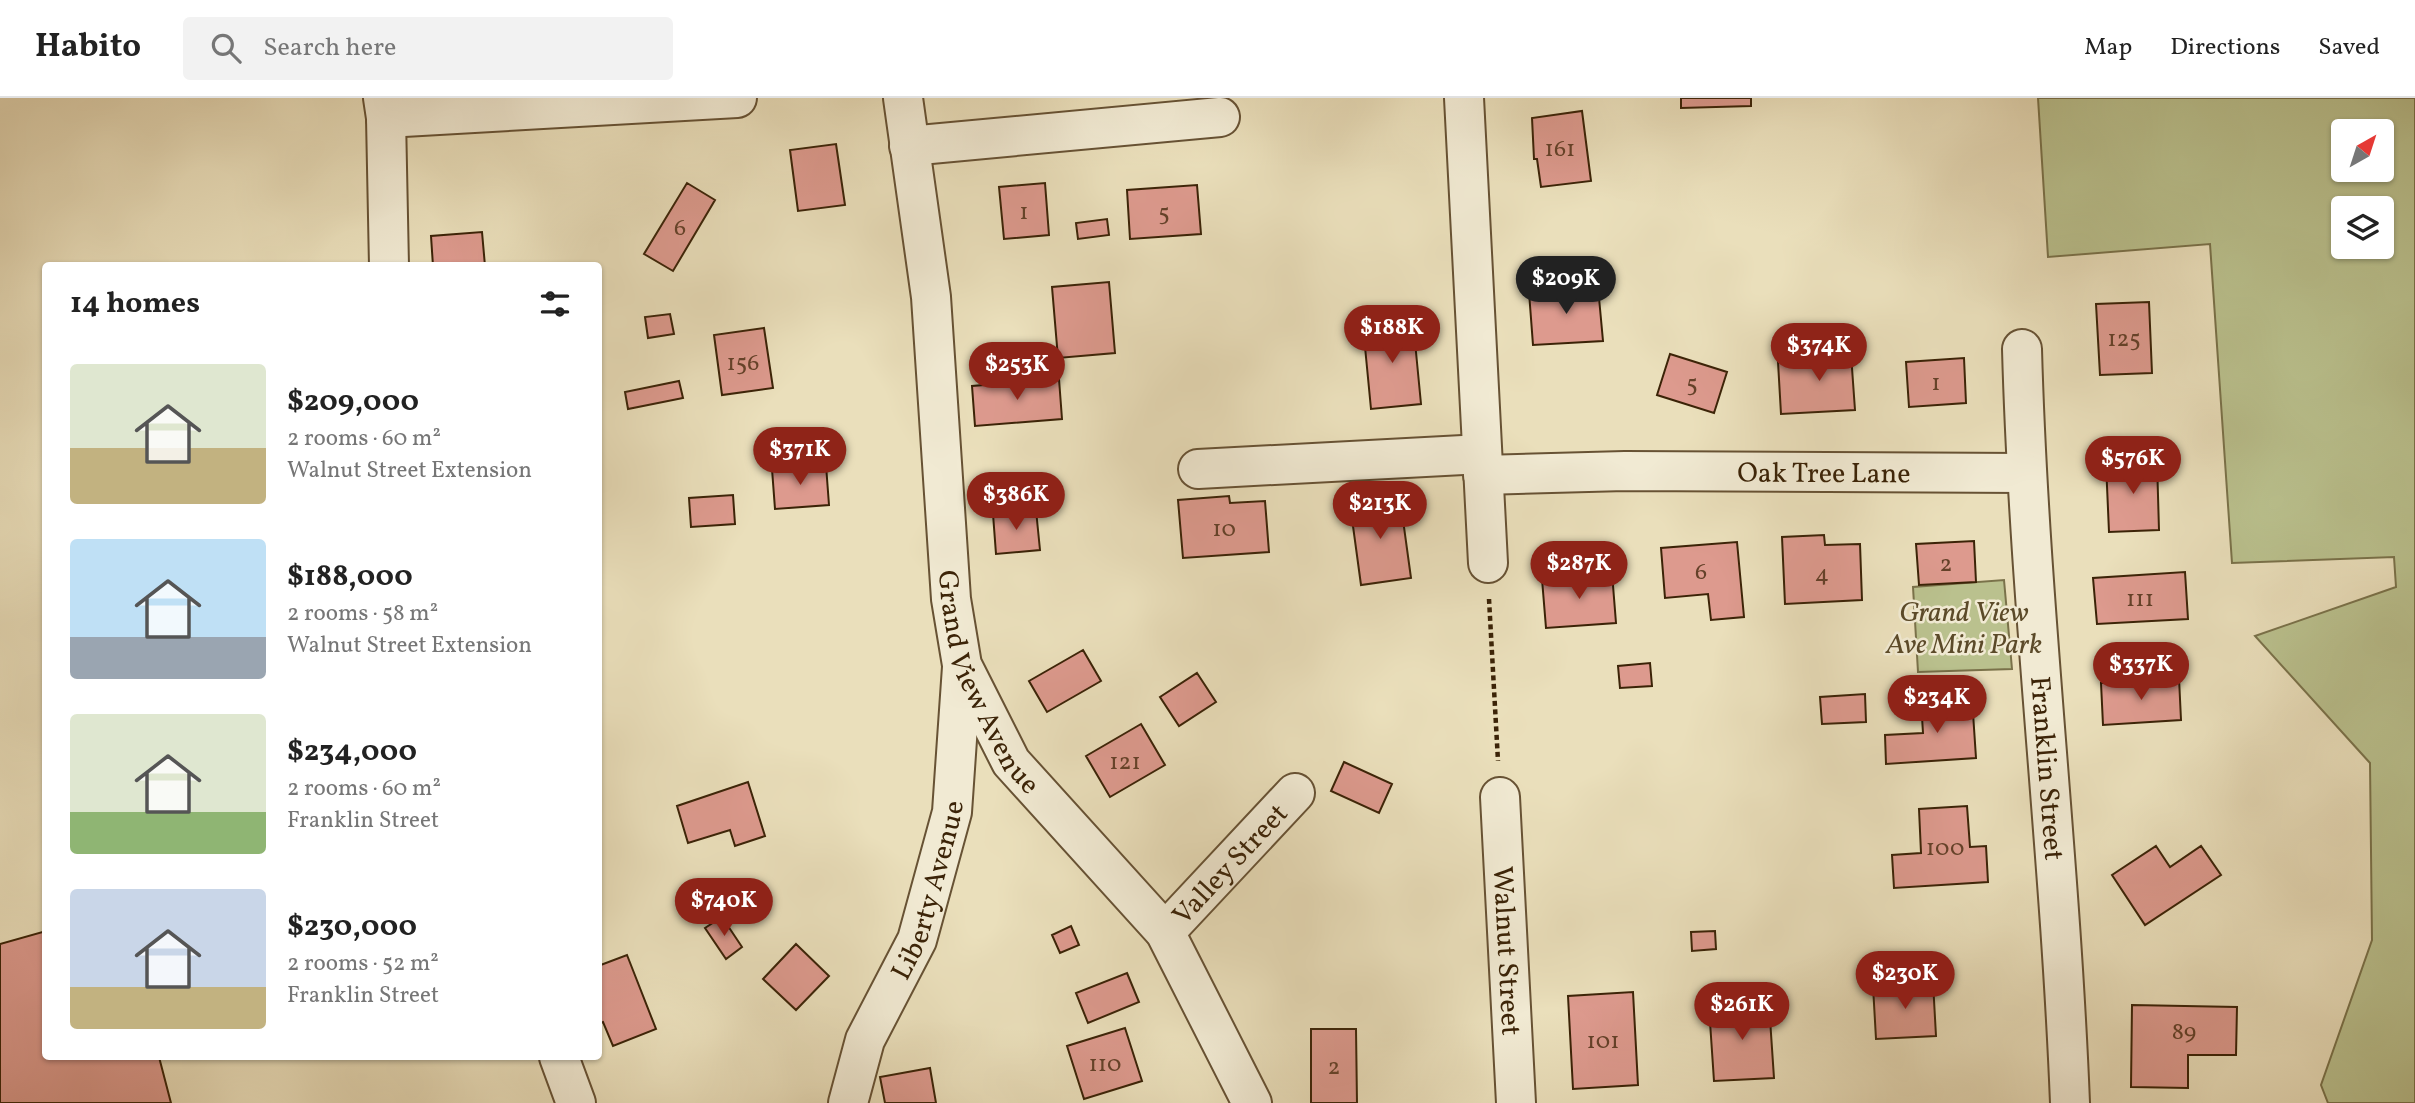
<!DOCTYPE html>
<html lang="en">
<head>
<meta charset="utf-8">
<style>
  body { margin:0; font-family:Vollkorn,serif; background:#f2f2f2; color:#222; height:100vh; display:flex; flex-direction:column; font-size:26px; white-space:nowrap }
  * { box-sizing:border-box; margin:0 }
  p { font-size:23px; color:#767676 }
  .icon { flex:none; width:38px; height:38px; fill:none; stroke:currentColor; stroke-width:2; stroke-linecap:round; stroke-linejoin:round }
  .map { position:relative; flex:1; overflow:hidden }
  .drawer { position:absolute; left:42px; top:164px; width:560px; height:798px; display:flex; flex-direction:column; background:#fff; border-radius:7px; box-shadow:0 2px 5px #0004 }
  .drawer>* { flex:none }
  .needle { width:46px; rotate:39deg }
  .fabs { position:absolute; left:2331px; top:21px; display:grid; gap:14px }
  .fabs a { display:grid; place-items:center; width:63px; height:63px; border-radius:7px; background:#fff; box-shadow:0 2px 5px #0004; font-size:35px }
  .price { position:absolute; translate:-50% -60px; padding:0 16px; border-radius:24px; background:#8f2418; color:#fff; font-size:23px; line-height:46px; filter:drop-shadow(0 2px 4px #0008) }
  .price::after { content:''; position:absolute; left:50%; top:42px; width:21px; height:16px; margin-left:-10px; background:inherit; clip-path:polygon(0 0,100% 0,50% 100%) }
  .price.current { background:#222; color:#fff }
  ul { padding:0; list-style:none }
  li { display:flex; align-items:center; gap:21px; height:175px; padding:0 28px }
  li span { display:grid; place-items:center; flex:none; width:196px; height:140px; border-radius:7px; color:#555 }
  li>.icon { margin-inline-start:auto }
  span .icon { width:84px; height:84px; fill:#fffc; stroke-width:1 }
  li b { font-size:30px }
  h2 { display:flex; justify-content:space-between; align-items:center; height:84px; padding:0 28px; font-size:30px }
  header { display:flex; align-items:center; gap:42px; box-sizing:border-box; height:98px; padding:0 35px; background:#fff; border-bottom:2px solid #e0e0e0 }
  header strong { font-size:33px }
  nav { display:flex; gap:38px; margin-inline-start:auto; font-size:24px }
  .search { width:490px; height:63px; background:#f2f2f2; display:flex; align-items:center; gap:18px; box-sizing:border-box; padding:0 24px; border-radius:7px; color:#767676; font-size:26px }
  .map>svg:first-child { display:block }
  .green { fill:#bac18e; stroke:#7a724a; stroke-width:2; fill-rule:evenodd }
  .building { fill:#dd9a8e; stroke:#3b2307; stroke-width:2 }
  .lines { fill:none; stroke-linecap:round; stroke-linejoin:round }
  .minor-casing { stroke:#675234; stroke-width:42 }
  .path { stroke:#3b2307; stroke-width:4.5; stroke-dasharray:5 3.5; stroke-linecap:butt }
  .minor { stroke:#f1ead3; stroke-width:38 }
  .labels { text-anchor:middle; stroke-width:5; stroke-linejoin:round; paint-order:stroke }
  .number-label { font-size:24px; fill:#644129 }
  .street-label { font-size:28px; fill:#3b2307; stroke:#f1ead3 }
  .park-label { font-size:28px; font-style:italic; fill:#5b4a29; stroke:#f1ead3 }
</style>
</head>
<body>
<header>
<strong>Habito</strong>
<div class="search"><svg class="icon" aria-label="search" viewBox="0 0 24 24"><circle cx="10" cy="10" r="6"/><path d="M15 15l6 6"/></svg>Search here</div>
<nav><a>Map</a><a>Directions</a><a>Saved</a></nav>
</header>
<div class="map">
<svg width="2415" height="1005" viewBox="0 0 2415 1005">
  <rect width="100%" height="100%" fill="#eadfbb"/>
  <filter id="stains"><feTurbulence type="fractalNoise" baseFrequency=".00286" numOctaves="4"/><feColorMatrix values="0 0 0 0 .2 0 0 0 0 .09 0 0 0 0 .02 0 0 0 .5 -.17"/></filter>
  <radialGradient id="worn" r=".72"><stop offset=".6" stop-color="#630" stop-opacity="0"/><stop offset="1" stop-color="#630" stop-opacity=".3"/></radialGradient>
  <path class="green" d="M2038,0h377v1005h-87l-7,-18 51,-145 -2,-177 -115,-127 141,-49 -2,-30 -162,6 -22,-319 -162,13zM2382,33v39h-39v-39zM2382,110v39h-39v-39z
    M2004,482l8,89 -94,3 -5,-85z"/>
  <path class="building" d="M1681,0h70v8l-70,2z
    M1582,13l9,70 -50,6 -4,-28h-3l-2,-41z
    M836,46l9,61 -47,6 -8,-61z
    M687,85l28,17 -42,71 -29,-17z
    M1045,85l4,52 -45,4 -5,-52z
    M1197,87l4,49 -71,5 -3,-49z
    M1107,121l2,16 -31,4 -2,-16z
    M482,134l3,34h-52l-2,-30z
    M1109,184l6,71 -57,5 -6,-71z
    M1598,189l5,54 -70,4 -4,-53z
    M2149,204l3,71 -52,2 -4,-71z
    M670,216l4,20 -26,4 -3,-21z
    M1413,223l8,83 -50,5 -8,-83z
    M764,230l9,60 -51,7 -8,-60z
    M1850,242l5,70 -74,4 -3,-52 51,-3 -1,-18z
    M1670,256l57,18 -13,41 -57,-18z
    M1964,260l2,45 -57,4 -3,-45z
    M1059,281l3,40 -87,7 -3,-40z
    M679,283l4,17 -55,11 -3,-17z
    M2157,363l2,69 -50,2 -3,-69z
    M826,367l3,40 -54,4 -3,-40z
    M733,397l2,29 -44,3 -2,-29z
    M1229,398l1,7 35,-2 4,51 -86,6 -5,-58z
    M1400,400l11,80 -50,7 -11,-81z
    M1036,412l4,40 -44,4 -3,-40z
    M1824,437l1,10 35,-1 2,56 -77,4 -3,-67z
    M1974,443l2,41 -57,3 -3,-41z
    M1737,444l7,75 -33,3 -3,-26 -43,4 -4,-50z
    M2185,474l3,47 -91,5 -4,-46z
    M1612,475l4,50 -70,5 -4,-49z
    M1083,552l18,31 -54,31 -18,-31z
    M1650,565l2,23 -32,2 -2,-22z
    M1197,575l19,29 -37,24 -19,-29z
    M2179,580l2,42 -78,5 -2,-42z
    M1865,596l1,28 -44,2 -2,-27z
    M1972,600l4,60 -90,6 -1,-29 38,-2 -2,-32z
    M1141,626l24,41 -55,32 -24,-41z
    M1344,664l48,22 -13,29 -48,-22z
    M748,684l17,54 -30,10 -5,-16 -42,13 -11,-37z
    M1967,708l3,41 16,-1 2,36 -94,6 -2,-33 29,-2 -2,-44z
    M2156,748l14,21 31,-21 20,29 -76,50 -33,-50z
    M722,819l20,30 -16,12 -21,-31z
    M1071,828l8,19 -19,8 -8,-18z
    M46,833v126h113l12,46h-171v-159z
    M1715,833l1,18 -24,2 -1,-19z
    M796,846l33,32 -33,34 -33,-31z
    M627,857l29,74 -43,17 -10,-24 -5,2v-58z
    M1127,875l12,29 -51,21 -12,-30z
    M1933,884l3,54 -60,3 -3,-53z
    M1633,894l5,93 -65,4 -5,-93z
    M1769,906l5,74 -60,3 -5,-74z
    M2132,907l105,2 -1,48h-48v33l-57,-1z
    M1125,930l17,53 -58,18 -17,-53z
    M1311,931h45l1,74h-46z
    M930,970l6,35h-51l-5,-26z"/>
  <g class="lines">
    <defs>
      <g id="minor">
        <path d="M383,0l3,20 3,148"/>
        <path id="s1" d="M903,0l28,199 20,302 11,66 49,97 154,170 87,171"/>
        <path d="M1464,0l24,465"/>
        <path d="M386,20l351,-20"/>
        <path d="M909,48l311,-29"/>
        <path id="s2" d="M2022,251c7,252 38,502 48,754"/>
        <path d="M1198,371l284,-15"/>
        <path id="s3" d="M1483,377l142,-4 400,2"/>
        <path id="s4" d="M1500,699l16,306"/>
        <path id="s5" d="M1165,834l130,-139"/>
        <path d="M559,959l17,46"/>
        <path id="s6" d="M848,1005l17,-63 52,-100 35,-128 10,-145"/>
      </g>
    </defs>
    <use href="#minor" class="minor-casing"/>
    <path class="path" d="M1489,501l9,162"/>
    <use href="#minor" class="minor"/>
  </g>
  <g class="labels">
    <g class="number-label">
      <text x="1560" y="58">161</text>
      <text x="1024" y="121">1</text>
      <text x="1164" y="122">5</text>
      <text x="680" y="137">6</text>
      <text x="2124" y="248">125</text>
      <text x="743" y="272">156</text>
      <text x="1936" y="292">1</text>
      <text x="1692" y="293">5</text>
      <text x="1224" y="438">10</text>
      <text x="1946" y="473">2</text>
      <text x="1701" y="481">6</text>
      <text x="1822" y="483">4</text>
      <text x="2140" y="508">111</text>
      <text x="1125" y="671">121</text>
      <text x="1945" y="757">100</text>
      <text x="2184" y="941">89</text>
      <text x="1603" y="950">101</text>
      <text x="1105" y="973">110</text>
      <text x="1334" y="976">2</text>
    </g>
    <g class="street-label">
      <text dy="10" stroke="none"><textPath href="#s3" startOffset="341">Oak Tree Lane</textPath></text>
      <text dy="10" stroke="none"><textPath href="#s1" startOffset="595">Grand View Avenue</textPath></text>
      <text dy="10" stroke="none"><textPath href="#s2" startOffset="420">Franklin Street</textPath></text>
      <text dy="10" stroke="none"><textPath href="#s5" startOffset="94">Valley Street</textPath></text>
      <text dy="10" stroke="none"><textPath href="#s6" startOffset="229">Liberty Avenue</textPath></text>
      <text dy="10" stroke="none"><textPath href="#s4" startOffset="154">Walnut Street</textPath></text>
    </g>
    <g class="park-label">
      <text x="1964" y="523">Grand View<tspan x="1964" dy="32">Ave Mini Park</tspan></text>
    </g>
  </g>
  <rect width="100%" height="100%" filter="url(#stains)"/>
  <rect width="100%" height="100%" fill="url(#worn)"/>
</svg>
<div class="fabs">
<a><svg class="needle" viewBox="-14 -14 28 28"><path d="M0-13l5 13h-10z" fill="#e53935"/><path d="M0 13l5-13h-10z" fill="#767676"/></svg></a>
<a><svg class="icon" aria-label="layers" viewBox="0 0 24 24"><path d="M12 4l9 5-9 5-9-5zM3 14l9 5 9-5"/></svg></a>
</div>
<b class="price current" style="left:1566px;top:218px">$209K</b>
<b class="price" style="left:1392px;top:267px">$188K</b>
<b class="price" style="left:1819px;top:285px">$374K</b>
<b class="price" style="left:1017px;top:304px">$253K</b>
<b class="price" style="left:800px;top:389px">$371K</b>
<b class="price" style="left:2133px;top:398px">$576K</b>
<b class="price" style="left:1016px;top:434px">$386K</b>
<b class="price" style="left:1380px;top:443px">$213K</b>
<b class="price" style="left:1579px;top:503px">$287K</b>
<b class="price" style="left:2141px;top:604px">$337K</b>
<b class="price" style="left:1937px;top:637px">$234K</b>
<b class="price" style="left:724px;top:840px">$740K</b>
<b class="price" style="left:1905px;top:913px">$230K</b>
<b class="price" style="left:1742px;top:944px">$261K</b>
<section class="drawer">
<h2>14 homes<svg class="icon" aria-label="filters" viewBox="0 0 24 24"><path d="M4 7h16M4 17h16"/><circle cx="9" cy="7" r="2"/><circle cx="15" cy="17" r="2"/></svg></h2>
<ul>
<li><span style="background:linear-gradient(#dfe7d0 60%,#c2b280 0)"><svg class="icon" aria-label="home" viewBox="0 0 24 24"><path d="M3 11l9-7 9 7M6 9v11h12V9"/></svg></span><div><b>$209,000</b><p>2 rooms · 60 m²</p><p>Walnut Street Extension</p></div></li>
<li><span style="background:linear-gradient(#bfe0f5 70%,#9aa5b1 0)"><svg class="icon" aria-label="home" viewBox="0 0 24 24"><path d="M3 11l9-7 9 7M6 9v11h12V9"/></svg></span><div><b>$188,000</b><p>2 rooms · 58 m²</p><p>Walnut Street Extension</p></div></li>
<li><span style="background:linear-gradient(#dfe7d0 70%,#8fb573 0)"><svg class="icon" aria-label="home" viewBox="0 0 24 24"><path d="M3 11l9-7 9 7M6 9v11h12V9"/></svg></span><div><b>$234,000</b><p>2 rooms · 60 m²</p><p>Franklin Street</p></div></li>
<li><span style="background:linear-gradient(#c9d6e8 70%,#c2b280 0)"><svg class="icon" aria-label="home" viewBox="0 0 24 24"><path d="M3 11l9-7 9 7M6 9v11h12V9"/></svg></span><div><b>$230,000</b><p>2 rooms · 52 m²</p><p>Franklin Street</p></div></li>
</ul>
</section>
</div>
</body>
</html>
